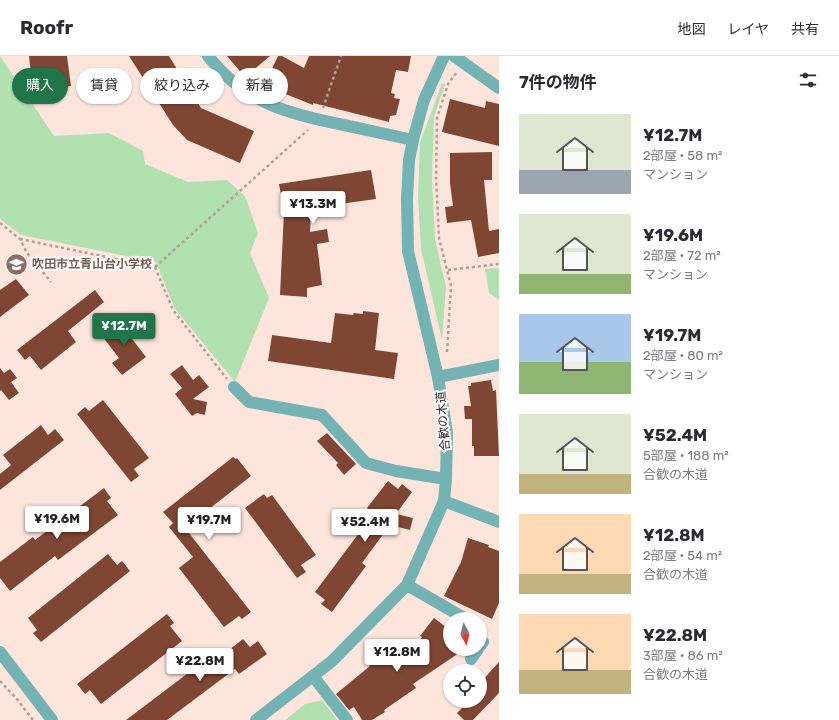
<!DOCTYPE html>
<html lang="ja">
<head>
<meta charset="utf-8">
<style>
  body { margin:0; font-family:Rubik,"Noto Sans JP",sans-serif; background:#f7f7f7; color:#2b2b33; height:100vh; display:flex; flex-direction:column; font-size:15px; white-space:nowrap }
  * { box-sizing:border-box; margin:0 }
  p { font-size:13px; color:#7c7c81 }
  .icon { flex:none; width:22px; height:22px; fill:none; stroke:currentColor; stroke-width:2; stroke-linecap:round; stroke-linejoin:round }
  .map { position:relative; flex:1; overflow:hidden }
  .side { display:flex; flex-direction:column; background:#fff; width:340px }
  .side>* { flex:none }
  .guide { position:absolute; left:12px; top:12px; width:380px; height:36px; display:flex; gap:8px }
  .needle { width:26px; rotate:173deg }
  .buttons { position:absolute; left:443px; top:556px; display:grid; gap:8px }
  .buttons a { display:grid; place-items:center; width:44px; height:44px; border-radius:50%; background:#fff; box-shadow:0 1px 3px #0004; font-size:20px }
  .price { position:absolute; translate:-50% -34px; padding:0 9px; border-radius:4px; background:#fff; color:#222; font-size:13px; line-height:26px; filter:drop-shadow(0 1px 2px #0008) }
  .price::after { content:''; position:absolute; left:50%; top:24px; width:12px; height:9px; margin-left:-6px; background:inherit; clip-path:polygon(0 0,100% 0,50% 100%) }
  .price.on { background:#217649; color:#fff }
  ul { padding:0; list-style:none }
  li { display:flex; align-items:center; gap:12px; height:100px; padding:0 20px }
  li span { display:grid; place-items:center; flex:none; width:112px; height:80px; border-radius:0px; color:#555 }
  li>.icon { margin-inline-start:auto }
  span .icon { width:48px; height:48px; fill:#fffc; stroke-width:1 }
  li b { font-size:17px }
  h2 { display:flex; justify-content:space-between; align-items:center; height:48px; padding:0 20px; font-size:17px }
  .chip { padding:0 14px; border-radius:18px; background:#fff; box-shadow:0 1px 3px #0004; font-size:14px; line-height:36px }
  .chip.on { background:#217649; color:#fff }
  header { display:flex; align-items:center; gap:24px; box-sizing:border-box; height:56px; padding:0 20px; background:#fff; border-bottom:1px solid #e1e1e2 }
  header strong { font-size:19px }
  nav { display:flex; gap:22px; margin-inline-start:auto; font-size:14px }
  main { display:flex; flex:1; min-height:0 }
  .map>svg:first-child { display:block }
  .green { fill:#b1e1b0 }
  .building { fill:#804634 }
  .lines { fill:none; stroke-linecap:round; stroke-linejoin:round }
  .path { stroke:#b39e96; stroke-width:2.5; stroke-dasharray:3 3; stroke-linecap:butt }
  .minor { stroke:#73b3b3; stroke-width:12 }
  .tertiary { stroke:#73b3b3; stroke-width:12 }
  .labels { text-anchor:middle; stroke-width:4; stroke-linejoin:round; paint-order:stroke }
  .education-label { font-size:12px; font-weight:bold; fill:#785e54; stroke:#fff; text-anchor:start }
  .street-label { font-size:12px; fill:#33241e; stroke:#fff }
</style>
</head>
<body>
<header>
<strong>Roofr</strong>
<nav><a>地図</a><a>レイヤ</a><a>共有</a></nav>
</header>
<main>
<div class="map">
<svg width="499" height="664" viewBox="0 0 499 664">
  <rect width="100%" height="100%" fill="#fee5dc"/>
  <path class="green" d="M0,0l54,80 55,-3 34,18 2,13 43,18 39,-2 18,16 13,37 -8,20 19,45 -34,84 -60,-73 -19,-47 -135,-27 -21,-16z
    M442,27l3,1 -11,33 -2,61 3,61 11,48 -4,53 -21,-91 -3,-52 2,-54z
    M499,212v32l-10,-7 -4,-24z
    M322,644l15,20h-52l20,-16z"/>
  <path class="building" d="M29,0h38l4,30 -38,5z
    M129,0h40l32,52 53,23 -14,32 -53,-23 -14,-15z
    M227,0h43l-25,21z
    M278,0h4l22,12 5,-12h102l-3,16 -12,-2 -5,23 4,1 -1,4 6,1 -4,16 -6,1 -1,6 -76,-19v2l-30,-12 -3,6 -18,-9z
    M450,43l35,9 1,-7 13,3v42l-57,-14z
    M492,96v28h-8l5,51 10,-2v24l-21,4 -7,-37 -24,3 -2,-16 8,-1 -3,-23v-30z
    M371,114l5,29 -65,9 -1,24 17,-3 2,13 -12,2 5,41 -15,3v9l-27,-2 4,-83 -5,-28z
    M16,223l13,16 -29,22v-27z
    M95,234l9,12 -36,29 8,11 -35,28 -11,-14 -5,4 -8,-10z
    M363,255l16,2 -4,37 23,3 -4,26 -126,-18 4,-26 59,8 4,-30 18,2 1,-2 9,1z
    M130,263l7,10 -8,6 17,22 -24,18 -10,-12 7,-5 -17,-22 12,-9 2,2z
    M182,309l11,15 6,-5 10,12 -16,12 14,3 -2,13 -8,-2 -5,3 -17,-22 7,-6 -12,-14z
    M0,312l4,5 6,-4 7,9 -6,4 8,11 -10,7 -8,-10 -1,1z
    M491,324l2,11 3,-1 3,66h-25v-10h-2v-27h-7l-1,-13h7l-3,-20h3v-3z
    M103,344l46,58 -15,11 5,7 -8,6 -54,-68 8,-7 4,4z
    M41,369l7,10 7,-6 9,11 -64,50v-16l11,-9 -8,-10z
    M327,377l29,31 -12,11 -8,-10 2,-2 -21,-22z
    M233,401l3,2 1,-1 14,18 -66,52 66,84 -9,7 -3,-3 -15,11 -45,-59 14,-11 -24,-30 4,-4 -10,-11z
    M388,425l10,8 4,-5 10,8 -16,22 17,4 -3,12 -20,-5 -28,38 4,3 -34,46 -11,-8 4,-4 -10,-8 47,-63 -1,-1 11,-15 -5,-5z
    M104,432l7,10 -4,3 11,14 -60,45 -3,-4 -45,35 -10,-13v-16l33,-25 2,3z
    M264,438l3,4 5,-3 44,60 -15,10 5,7 -9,6 -52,-70z
    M468,482l21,7 -1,2 11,4v52l-7,16 -48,-23 17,-34z
    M108,498l9,11 5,-4 8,10 -89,71 -8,-9 4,-3 -9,-12z
    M167,558l7,9 -4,3 12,15 -81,63 -11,-14 -5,4 -8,-10z
    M434,562l16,12v19h15l-52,35 3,4 -32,22 1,2 -13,8h-10l-8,-13 -5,3 -13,-16 34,-28 -2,-2 24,-19 4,5 3,-3 10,13 13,-23 -2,-1z
    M243,583l7,8 8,-6 9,13 -28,20 -4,-5 -68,51h-41l86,-65 4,5z
    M499,606v31l-26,27h-9l-7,-7 12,-12h11v-18z"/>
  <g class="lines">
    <path class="path" d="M323,52l18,-52
      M0,167l20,16 7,14 24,29
      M20,183l135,28 18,43 54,69
      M155,211l153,-137
      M448,214l51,-6
      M447,296l4,-66 -12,-48 -3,-60 1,-60 11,-34 9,-12
      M0,625l16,17 17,22"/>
    <path class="minor" d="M208,0c37,47 80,58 136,69 23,5 46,10 69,15
      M454,0l45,32
      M438,321l61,-12
      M234,331l15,15 73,13 44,48 30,8 50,8
      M444,445l55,21
      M407,529l59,34
      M480,581l3,5 -3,4
      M471,603l7,-10
      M313,620l34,44"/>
    <path class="tertiary" d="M0,596l52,68
      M256,664l75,-58 76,-77 37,-84 2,-22 1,-46 -9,-56 -30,-126 -1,-53 2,-38 4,-20 11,-40 20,-44"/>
  </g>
  <defs>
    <symbol id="school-disc" viewBox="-11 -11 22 22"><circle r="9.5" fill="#8d6e63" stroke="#fff"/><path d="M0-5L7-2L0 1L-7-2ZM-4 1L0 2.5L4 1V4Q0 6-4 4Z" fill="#fff"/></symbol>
  </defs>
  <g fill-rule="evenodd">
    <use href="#school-disc" x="4" y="196" width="25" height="25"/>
  </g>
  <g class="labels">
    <g class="education-label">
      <text x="32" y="212">吹田市立青山台小学校</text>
    </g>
    <g class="street-label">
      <text transform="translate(443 365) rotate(-95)" y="4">合歓の木道</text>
    </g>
  </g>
</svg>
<div class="buttons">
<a><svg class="needle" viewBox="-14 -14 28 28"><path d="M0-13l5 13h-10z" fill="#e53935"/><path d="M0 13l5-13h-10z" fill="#7c7c81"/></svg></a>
<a><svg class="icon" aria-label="locate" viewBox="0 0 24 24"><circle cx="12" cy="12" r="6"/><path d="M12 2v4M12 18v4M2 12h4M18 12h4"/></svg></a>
</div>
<b class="price" style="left:313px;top:169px">¥13.3M</b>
<b class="price on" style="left:124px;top:291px">¥12.7M</b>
<b class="price" style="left:57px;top:484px">¥19.6M</b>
<b class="price" style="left:209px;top:485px">¥19.7M</b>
<b class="price" style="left:365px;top:487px">¥52.4M</b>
<b class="price" style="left:397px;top:617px">¥12.8M</b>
<b class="price" style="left:200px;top:626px">¥22.8M</b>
<div class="guide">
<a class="chip on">購入</a>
<a class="chip">賃貸</a>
<a class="chip">絞り込み</a>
<a class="chip">新着</a>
</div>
</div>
<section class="side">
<h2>7件の物件<svg class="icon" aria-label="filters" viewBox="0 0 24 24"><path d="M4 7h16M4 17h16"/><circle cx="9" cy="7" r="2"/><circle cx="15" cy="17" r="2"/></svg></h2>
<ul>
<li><span style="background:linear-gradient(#dfe7d0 70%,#9aa5b1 0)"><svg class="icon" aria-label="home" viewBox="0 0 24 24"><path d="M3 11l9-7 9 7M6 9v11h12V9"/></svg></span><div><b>¥12.7M</b><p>2部屋 · 58 m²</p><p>マンション</p></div></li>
<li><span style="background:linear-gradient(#dfe7d0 75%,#8fb573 0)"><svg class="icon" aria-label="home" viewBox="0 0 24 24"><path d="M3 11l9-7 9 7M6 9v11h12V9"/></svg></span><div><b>¥19.6M</b><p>2部屋 · 72 m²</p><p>マンション</p></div></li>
<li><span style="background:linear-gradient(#a9c7e8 60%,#8fb573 0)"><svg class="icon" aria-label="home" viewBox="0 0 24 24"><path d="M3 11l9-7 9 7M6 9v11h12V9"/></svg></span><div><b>¥19.7M</b><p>2部屋 · 80 m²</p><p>マンション</p></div></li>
<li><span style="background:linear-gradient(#dfe7d0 75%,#c2b280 0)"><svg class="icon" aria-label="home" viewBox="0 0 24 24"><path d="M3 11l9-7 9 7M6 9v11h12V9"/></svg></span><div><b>¥52.4M</b><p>5部屋 · 188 m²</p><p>合歓の木道</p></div></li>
<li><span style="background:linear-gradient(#ffd9b3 75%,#c2b280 0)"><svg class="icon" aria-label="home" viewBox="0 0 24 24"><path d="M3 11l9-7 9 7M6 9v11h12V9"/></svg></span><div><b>¥12.8M</b><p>2部屋 · 54 m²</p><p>合歓の木道</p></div></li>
<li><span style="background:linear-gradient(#ffd9b3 70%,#c2b280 0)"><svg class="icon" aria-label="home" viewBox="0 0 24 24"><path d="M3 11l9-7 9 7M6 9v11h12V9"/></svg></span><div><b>¥22.8M</b><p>3部屋 · 86 m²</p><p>合歓の木道</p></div></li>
</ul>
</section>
</main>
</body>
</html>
